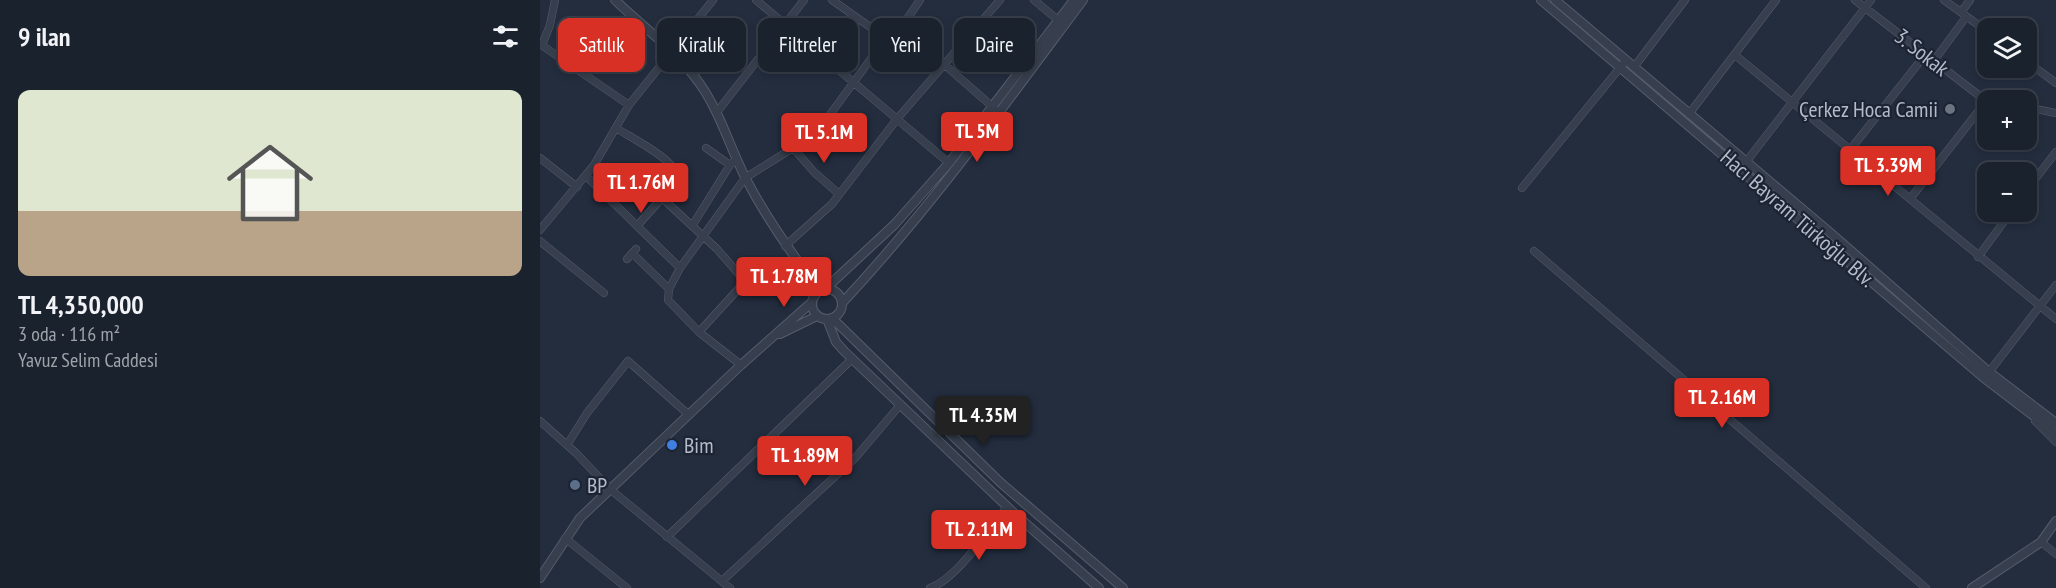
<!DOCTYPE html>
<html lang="tr">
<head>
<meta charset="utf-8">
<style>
  body { margin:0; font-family:"PT Sans Narrow",sans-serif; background:#232a36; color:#f1f3f6; height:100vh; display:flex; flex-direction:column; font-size:22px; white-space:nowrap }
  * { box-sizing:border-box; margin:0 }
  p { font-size:20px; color:#9fa4aa }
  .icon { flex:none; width:33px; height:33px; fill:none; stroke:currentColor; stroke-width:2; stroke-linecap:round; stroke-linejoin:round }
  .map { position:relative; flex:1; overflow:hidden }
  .details { display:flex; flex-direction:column; background:#1a222e; width:540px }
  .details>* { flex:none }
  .guide { position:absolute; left:18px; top:18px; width:570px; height:54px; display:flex; gap:12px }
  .fabs { position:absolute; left:1437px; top:18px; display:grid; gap:12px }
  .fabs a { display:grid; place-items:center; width:60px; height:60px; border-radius:12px; background:#1a222e; box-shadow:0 3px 9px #0003,0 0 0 2px #383f4a; font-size:30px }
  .price { position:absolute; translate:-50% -51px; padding:0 14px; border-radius:6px; background:#d93025; color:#fff; font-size:20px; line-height:39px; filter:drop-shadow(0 2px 3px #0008) }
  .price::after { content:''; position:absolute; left:50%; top:36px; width:18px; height:14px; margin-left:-9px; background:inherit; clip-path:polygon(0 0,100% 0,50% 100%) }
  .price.current { background:#222; color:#fff }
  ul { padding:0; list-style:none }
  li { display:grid; align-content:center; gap:12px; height:318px; padding:0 18px }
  li span { display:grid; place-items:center; height:186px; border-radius:12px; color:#555 }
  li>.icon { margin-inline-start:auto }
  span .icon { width:108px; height:108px; fill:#fffc; stroke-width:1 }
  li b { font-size:26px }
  h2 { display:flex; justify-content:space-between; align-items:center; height:72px; padding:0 18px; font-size:26px }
  .pill { padding:0 21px; border-radius:12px; background:#1a222e; box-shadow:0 3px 9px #0003,0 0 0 2px #383f4a; font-size:21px; line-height:54px }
  .pill.current { background:#d93025; color:#fff }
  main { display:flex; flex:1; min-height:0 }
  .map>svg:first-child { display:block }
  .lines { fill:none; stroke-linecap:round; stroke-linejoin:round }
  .minor-casing { stroke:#555d6c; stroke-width:8 }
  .tertiary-casing { stroke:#555d6c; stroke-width:10 }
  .minor { stroke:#373f4e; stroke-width:7 }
  .tertiary { stroke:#373f4e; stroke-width:8 }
  .worship-dot { fill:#6b7280; stroke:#1c2433; stroke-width:2 }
  .shop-dot { fill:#3f7fe0; stroke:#1c2433; stroke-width:2 }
  .service-dot { fill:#5c6f8a; stroke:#1c2433; stroke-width:2 }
  .labels { text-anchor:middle; stroke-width:4.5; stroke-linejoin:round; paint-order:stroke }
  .street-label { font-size:22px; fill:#b3bac9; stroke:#1c2433 }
  .poi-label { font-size:22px; fill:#b3bac9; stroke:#1c2433; text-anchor:start }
</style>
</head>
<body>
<main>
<section class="details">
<h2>9 ilan<svg class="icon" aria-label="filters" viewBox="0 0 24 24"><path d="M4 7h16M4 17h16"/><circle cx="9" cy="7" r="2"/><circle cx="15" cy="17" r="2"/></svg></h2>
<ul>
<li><span style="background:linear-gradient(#dfe7d0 65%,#b9a48a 0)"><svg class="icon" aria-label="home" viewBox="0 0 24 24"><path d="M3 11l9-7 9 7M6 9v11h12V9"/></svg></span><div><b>TL 4,350,000</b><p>3 oda · 116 m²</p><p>Yavuz Selim Caddesi</p></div></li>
</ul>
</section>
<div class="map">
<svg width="1516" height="588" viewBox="0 0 1516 588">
  <rect width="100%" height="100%" fill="#232d3e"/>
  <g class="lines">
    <defs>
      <path id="minor" d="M216,0l193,163
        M292,0l55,39
        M494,0l25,21
        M1315,0l126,97 11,3
        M1404,0l44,32
        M1421,12l9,-12
        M365,22l41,44 48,42
        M0,44l89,61
        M2,45l8,-20 5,-25
        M1195,55l321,264
        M1486,61l30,22
        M1393,62l33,-45
        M1094,67l51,-67
        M1486,107l30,6
        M177,112l87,-112
        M1149,114l87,-114
        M76,128c17,11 59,31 64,51l-18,19
        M166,148l24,17
        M254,149l20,23 25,22
        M1310,150l75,-95
        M0,158l37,29
        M1206,162l125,-162
        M46,176l94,92
        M982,188l101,-124
        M1486,191l30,-39
        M1370,199l77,-99
        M97,226l25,-28 55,51 26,30 -2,7 -42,46
        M152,226l38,-61 7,-6
        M0,230l54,-65 35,-60 84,-105
        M0,241l64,52
        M245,246l47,-42 65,-85 103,-119
        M994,251l392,337
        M92,253l37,36
        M1438,257l33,-45
        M87,259l9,-10
        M201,365l-42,-33 -31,-32 1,-11 11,-21 65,-90 64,-40 20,-22 49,-67 27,-27 15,-22
        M1446,376l70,-91
        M0,421l36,32 34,36 120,99
        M1495,421l21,21
        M27,445l20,-32 41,-52 60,53
        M127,537l185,-178
        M25,538l62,50
        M1501,542l15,12
        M182,581l134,-124 44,-52
        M390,588c28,-10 58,-58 77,-81"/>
      <path id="tertiary" d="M75,0c29,28 62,51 85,84 21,30 30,64 46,95 21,40 46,76 74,111
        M1001,0l443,378 72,55
        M1015,0l278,235 156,137 67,51
        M272 304a15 15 0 1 1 30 0a15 15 0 1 1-30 0Z
        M285,289l69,-64 55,-62 125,-163
        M302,303c88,-94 164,-200 241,-303
        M292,318l169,165 122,105
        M287,319l9,23 9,10 170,162 84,74
        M240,334l37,-18
        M0,578l40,-60 161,-153 71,-63
        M1432,588l69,-46 15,-21"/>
    </defs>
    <use href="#minor" class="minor-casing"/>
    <use href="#tertiary" class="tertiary-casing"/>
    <use href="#minor" class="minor"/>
    <use href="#tertiary" class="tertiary"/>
  </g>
  <circle class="worship-dot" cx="1410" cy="109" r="6"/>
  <circle class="shop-dot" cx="132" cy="445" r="6"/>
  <circle class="service-dot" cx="35" cy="485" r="6"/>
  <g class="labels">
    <g class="street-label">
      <text transform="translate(1382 52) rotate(38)" y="8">3. Sokak</text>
      <text transform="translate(1258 218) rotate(41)" y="8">Hacı Bayram Türkoğlu Blv.</text>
    </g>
    <g class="poi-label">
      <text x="1398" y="117" text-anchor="end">Çerkez Hoca Camii</text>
      <text x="144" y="453">Bim</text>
      <text x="47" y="493">BP</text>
    </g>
  </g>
</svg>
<div class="fabs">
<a><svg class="icon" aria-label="layers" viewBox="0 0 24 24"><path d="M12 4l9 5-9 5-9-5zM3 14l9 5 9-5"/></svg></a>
<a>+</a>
<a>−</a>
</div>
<b class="price" style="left:437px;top:163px">TL 5M</b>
<b class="price" style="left:284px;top:164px">TL 5.1M</b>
<b class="price" style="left:1348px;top:197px">TL 3.39M</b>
<b class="price" style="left:101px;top:214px">TL 1.76M</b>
<b class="price" style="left:244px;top:308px">TL 1.78M</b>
<b class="price" style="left:1182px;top:429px">TL 2.16M</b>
<b class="price current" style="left:443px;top:447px">TL 4.35M</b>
<b class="price" style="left:265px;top:487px">TL 1.89M</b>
<b class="price" style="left:439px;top:561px">TL 2.11M</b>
<div class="guide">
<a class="pill current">Satılık</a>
<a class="pill">Kiralık</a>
<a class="pill">Filtreler</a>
<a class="pill">Yeni</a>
<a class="pill">Daire</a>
</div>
</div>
</main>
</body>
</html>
